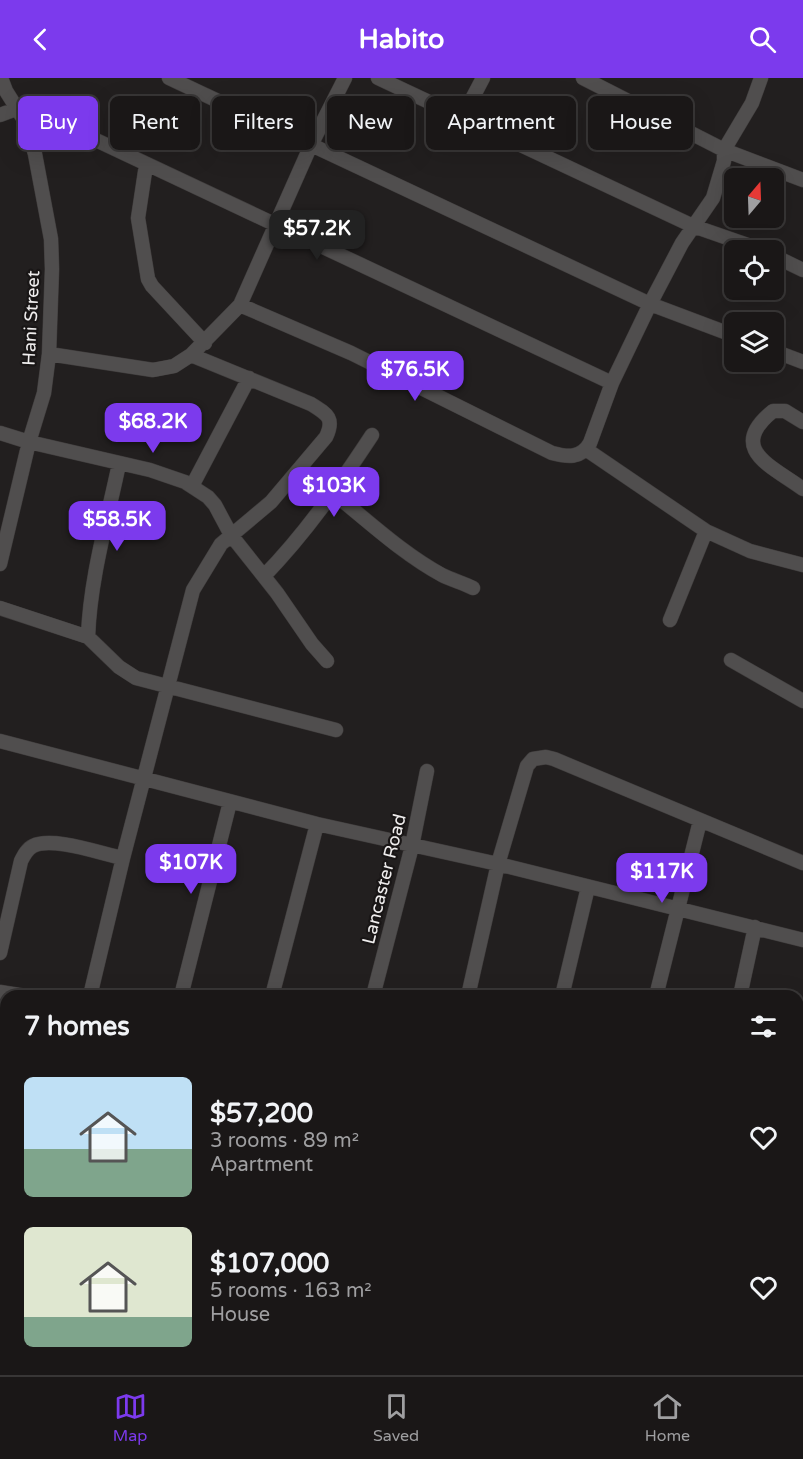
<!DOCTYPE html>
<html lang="en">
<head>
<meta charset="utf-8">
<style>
  body { margin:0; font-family:"Varela Round",sans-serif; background:#272424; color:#f1f3f6; height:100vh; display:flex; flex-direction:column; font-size:22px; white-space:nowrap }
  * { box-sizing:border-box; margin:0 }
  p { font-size:20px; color:#9f9fa1 }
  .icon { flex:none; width:33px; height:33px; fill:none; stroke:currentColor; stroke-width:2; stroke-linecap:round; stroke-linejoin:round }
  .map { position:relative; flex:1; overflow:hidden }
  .details { position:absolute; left:0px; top:912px; width:804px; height:386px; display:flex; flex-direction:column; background:#1a1717; border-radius:18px 18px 0 0; box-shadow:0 6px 24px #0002,0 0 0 2px #383636 }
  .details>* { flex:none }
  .hud { position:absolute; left:18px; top:18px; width:768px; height:54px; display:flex; gap:12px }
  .needle { width:39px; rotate:19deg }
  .controls { position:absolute; left:724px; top:90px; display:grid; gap:12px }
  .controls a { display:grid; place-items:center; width:60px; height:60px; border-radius:9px; background:#1a1717; box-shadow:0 6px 24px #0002,0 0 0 2px #383636; font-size:30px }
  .price { position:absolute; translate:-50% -51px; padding:0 14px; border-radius:12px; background:#7c3aed; color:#fff; font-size:20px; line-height:39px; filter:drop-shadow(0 2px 3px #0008) }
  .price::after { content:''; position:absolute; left:50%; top:36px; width:18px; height:14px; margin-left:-9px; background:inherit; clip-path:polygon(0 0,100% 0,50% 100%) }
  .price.current { background:#222; color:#fff }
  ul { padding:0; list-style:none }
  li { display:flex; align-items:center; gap:18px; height:150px; padding:0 24px }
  li span { display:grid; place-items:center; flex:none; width:168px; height:120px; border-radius:9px; color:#555 }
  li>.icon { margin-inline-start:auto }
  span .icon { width:72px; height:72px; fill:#fffc; stroke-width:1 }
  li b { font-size:26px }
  h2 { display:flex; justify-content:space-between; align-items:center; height:72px; padding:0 24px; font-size:26px }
  .pill { padding:0 21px; border-radius:9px; background:#1a1717; box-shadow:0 6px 24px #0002,0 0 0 2px #383636; font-size:21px; line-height:54px }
  .pill.current { background:#7c3aed; color:#fff }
  header { display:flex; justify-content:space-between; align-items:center; height:78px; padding:0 24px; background:#7c3aed; color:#fff; font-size:27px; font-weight:700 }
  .tabs { display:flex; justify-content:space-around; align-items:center; height:84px; border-top:2px solid #383636; background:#1a1717; font-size:16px; color:#9f9fa1 }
  .tabs a { display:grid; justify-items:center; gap:3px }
  .tabs .current { color:#7c3aed }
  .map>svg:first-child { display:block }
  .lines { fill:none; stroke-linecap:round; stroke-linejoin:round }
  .minor-casing { stroke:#3f3c3c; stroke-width:15 }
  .path { stroke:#646262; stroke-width:2; stroke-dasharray:4.5 4.5; stroke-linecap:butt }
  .minor { stroke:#504e4e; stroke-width:14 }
  .labels { text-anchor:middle; stroke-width:4.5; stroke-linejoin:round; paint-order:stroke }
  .street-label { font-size:18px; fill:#efeded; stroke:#191616 }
</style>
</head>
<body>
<header><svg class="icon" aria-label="back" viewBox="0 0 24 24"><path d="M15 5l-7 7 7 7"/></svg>Habito<svg class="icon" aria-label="search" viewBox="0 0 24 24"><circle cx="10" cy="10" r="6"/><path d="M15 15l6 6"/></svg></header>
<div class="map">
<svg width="803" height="1297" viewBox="0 0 803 1297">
  <rect width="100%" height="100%" fill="#221f1f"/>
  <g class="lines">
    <defs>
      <path id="minor" d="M169,0l481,226 85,32
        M378,0l315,148 69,24
        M583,0l141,72 79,30
        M0,37l16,-6
        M463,38l20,-38
        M26,45l24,1 31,9 531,250
        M146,87l-8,53 10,61 4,7 53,57
        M774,178l29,14
        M240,227l111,48 201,100c15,4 29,6 38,-10l22,-60 38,-79 32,-61 31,-45 11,-37v-11l28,-47 9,-25
        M774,273l29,11
        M49,276l104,16 21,-4 17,-11 49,-50 71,-160 34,-67
        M803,344l-18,-11h-12c-47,38 -1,55 30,78
        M0,355l29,9 121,28 35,12 23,15 7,8 16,30 46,58 35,51 15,17
        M587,372l119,81 44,20 53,14
        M192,408l57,-108
        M333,415c35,28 70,61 109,82 10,5 21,8 31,13
        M0,486l29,-122 15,-49 5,-39 3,-85 -1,-30 -16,-85 -9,-31 -20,-32 -5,-13
        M264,498c42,-43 75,-91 108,-141
        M0,530l88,29 31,30 17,11 200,52
        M670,542l36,-89
        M88,559c2,-58 19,-116 31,-173
        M731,582l72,41
        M0,663l317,83 181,40 305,76
        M0,875l21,-92c3,-6 6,-12 12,-15 19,-10 69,8 90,12
        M0,914l25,4
        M90,918l33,-138 70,-268 28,-46 50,-42 55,-65c9,-19 1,-23 -15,-33l-120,-49
        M181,918l49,-194
        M272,918l45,-172
        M373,918l39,-150 15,-75
        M468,918l30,-132 29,-98 6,-7 13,-2 8,2 249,104
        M562,918l26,-109
        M656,918l44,-175
        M740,918l15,-69
        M798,1075l5,-20
        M798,1167l5,1
        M0,1212l6,2
        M0,1281l6,-26
        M313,1292l21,5
        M743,1292l1,5
        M85,1297l2,-5
        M179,1297l1,-5
        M276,1297l2,-5"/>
    </defs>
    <use href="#minor" class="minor-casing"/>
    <path class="path" d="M371,1297l1,-5"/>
    <use href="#minor" class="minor"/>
  </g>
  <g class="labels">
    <g class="street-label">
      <text transform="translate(31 240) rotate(-87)" y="6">Hani Street</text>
      <text transform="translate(384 801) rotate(-76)" y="6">Lancaster Road</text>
    </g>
  </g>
</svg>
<div class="controls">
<a><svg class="needle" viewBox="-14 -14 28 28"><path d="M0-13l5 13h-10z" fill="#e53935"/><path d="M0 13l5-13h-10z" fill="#9f9fa1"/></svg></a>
<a><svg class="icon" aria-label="locate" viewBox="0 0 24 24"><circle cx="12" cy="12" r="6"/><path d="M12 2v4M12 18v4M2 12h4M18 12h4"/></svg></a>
<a><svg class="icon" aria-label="layers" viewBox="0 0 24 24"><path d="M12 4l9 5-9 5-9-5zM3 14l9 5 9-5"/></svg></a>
</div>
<b class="price current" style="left:317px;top:183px">$57.2K</b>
<b class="price" style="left:415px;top:324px">$76.5K</b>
<b class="price" style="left:153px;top:376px">$68.2K</b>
<b class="price" style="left:334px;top:440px">$103K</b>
<b class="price" style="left:117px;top:474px">$58.5K</b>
<b class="price" style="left:191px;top:817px">$107K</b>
<b class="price" style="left:662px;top:826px">$117K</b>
<div class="hud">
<a class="pill current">Buy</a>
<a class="pill">Rent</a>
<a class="pill">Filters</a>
<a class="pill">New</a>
<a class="pill">Apartment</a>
<a class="pill">House</a>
</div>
<section class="details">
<h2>7 homes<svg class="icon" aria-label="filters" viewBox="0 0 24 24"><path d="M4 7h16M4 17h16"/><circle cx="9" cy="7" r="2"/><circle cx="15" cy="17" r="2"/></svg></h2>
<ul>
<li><span style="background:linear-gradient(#bfe0f5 60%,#7fa58c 0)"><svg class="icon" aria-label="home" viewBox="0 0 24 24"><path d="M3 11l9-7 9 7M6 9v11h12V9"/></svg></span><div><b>$57,200</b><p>3 rooms · 89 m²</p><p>Apartment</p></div><svg class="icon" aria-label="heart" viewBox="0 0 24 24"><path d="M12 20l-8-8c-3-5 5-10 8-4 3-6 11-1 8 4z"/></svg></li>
<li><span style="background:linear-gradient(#dfe7d0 75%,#7fa58c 0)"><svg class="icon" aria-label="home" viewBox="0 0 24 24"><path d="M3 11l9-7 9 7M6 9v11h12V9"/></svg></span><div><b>$107,000</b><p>5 rooms · 163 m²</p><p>House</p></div><svg class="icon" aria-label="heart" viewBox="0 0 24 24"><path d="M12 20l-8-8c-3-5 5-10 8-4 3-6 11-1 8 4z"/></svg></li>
</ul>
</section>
</div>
<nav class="tabs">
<a class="current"><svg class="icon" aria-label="map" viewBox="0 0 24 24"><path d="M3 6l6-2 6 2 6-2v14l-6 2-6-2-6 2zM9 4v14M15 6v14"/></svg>Map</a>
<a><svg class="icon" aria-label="saved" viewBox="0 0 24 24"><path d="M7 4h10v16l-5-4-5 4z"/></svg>Saved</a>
<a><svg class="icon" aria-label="home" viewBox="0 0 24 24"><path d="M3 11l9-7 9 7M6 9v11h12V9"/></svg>Home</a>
</nav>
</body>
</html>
